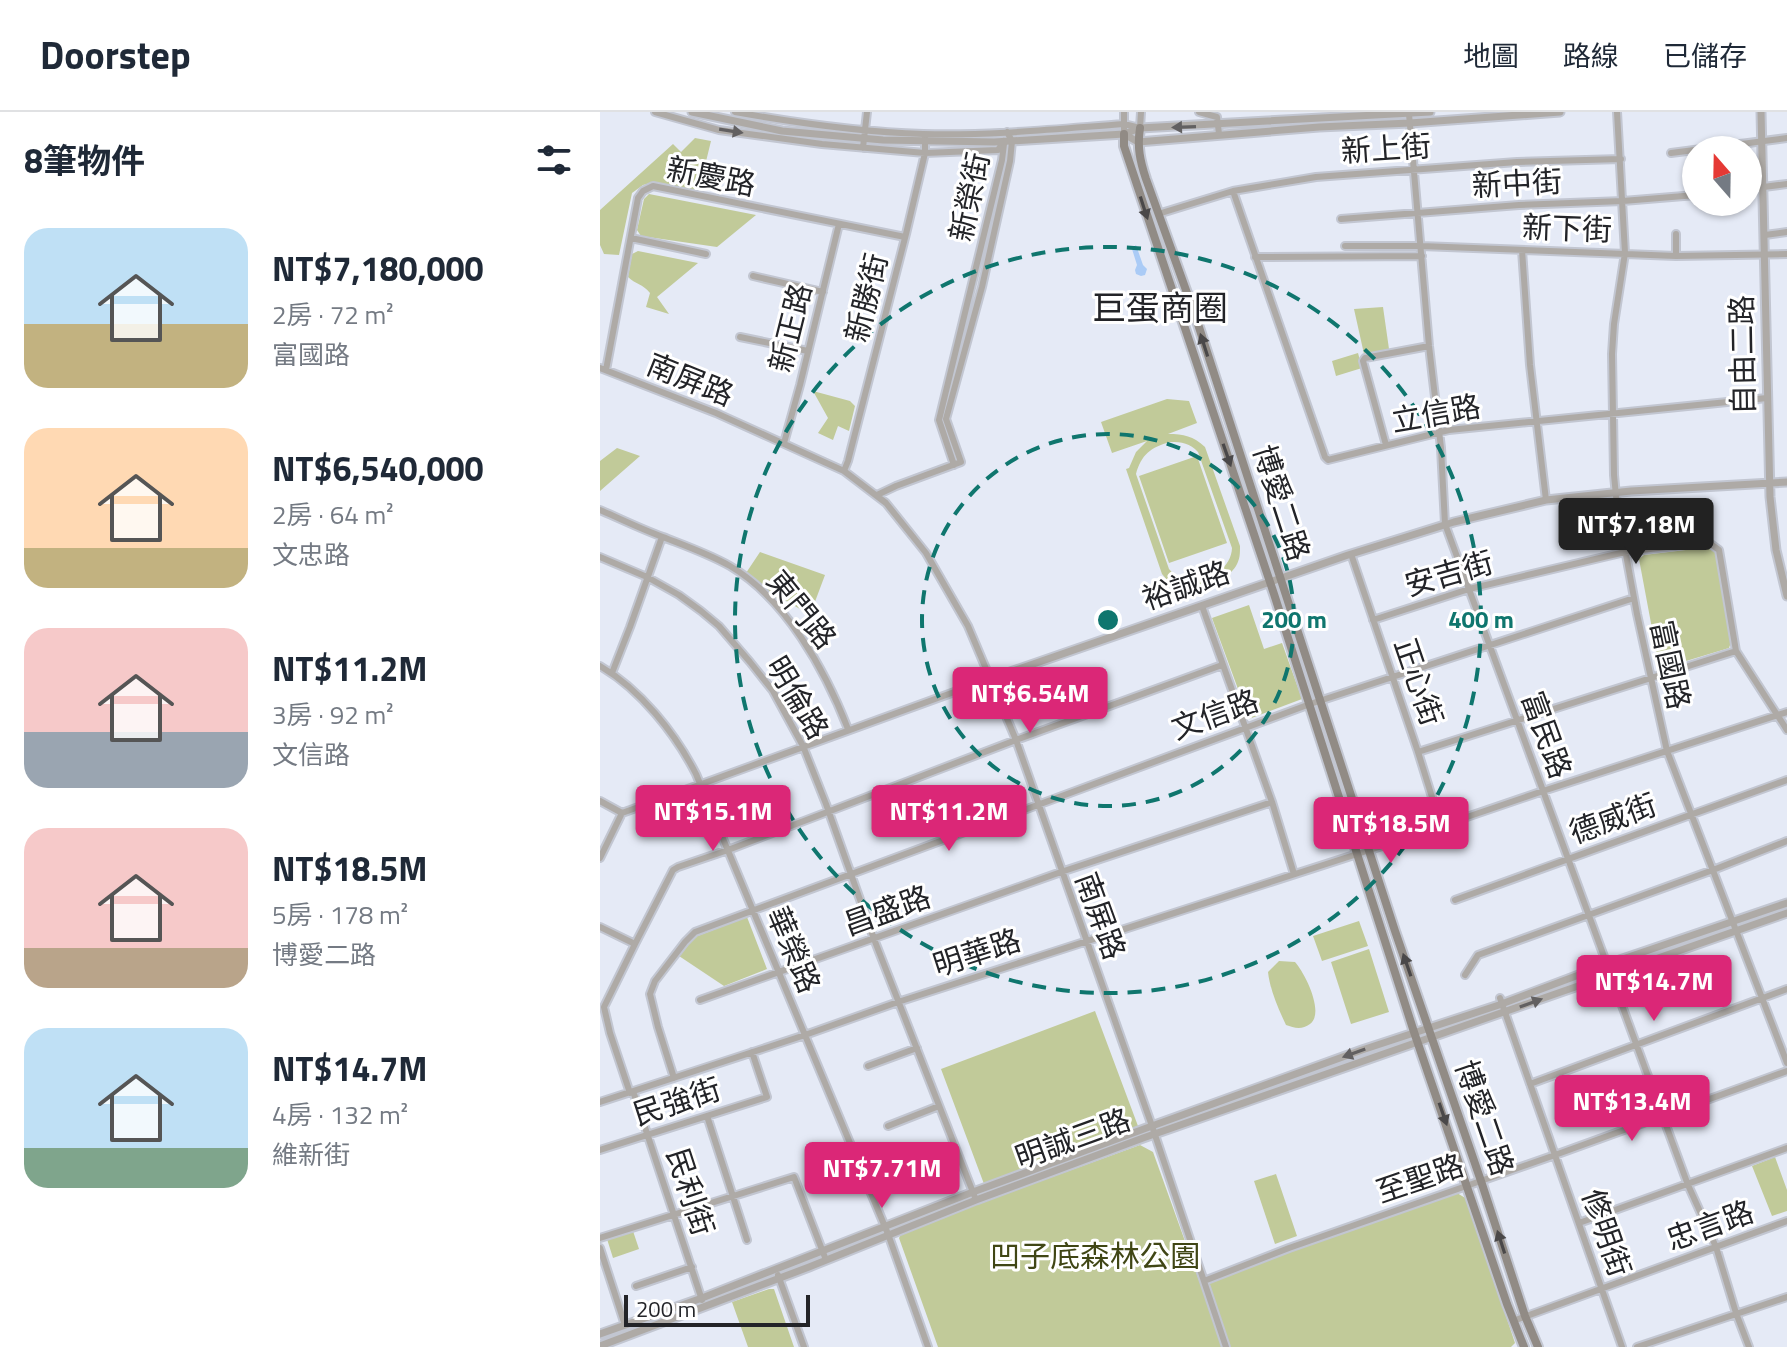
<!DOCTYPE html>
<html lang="zh-TW">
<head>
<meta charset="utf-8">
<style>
  body { margin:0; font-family:"Titillium Web","Noto Sans TC",sans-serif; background:#f6f6f7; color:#1f2937; height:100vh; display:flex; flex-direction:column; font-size:30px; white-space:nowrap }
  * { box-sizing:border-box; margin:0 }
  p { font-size:26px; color:#747a83 }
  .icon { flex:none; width:44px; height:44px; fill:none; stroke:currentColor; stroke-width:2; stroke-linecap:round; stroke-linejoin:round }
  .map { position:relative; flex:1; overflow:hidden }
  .side { display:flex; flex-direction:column; background:#fff; width:600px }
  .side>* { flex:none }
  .needle { width:52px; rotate:340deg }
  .fabs { position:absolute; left:1082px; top:24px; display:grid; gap:16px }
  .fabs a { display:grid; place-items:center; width:80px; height:80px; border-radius:50%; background:#fff; box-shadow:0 2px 6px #0004; font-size:40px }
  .scale { position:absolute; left:24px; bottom:20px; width:186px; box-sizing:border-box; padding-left:8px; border:4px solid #232428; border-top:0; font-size:22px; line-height:28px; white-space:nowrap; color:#232428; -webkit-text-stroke:6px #fff; paint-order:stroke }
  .price { position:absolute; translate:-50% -68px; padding:0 18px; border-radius:8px; background:#db2777; color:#fff; font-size:26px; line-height:52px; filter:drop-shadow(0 2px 4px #0008) }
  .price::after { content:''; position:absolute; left:50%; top:48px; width:24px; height:18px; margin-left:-12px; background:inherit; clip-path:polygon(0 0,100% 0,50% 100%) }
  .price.on { background:#222; color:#fff }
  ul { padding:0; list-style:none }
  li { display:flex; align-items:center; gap:24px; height:200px; padding:0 24px }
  li span { display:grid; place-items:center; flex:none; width:224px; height:160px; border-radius:24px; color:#555 }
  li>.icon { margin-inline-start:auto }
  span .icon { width:96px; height:96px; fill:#fffc; stroke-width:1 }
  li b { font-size:34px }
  h2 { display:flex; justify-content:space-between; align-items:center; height:96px; padding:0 24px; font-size:34px }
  header { display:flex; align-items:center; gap:48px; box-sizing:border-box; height:112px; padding:0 40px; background:#fff; border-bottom:2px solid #e0e1e3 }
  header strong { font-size:38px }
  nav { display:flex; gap:44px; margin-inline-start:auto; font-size:28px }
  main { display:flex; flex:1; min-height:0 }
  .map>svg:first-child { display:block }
  .green { fill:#c1ca99; fill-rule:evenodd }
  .water { fill:#aacbf6 }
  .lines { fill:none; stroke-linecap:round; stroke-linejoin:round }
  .minor-casing { stroke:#c2c6d1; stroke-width:10 }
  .tertiary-casing { stroke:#c2c6d1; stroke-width:11 }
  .secondary-casing { stroke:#c2c6d1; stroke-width:12 }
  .minor { stroke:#aeaaa6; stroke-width:6 }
  .tertiary { stroke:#aeaaa6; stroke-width:7 }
  .secondary { stroke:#918b85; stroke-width:8 }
  .oneway { fill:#626061 }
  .oneway2 { fill:#4a4849 }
  .ring { fill:none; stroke:#0f766e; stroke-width:4; stroke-dasharray:14 10 }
  .labels { text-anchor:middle; stroke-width:6; stroke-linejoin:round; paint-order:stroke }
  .street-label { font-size:30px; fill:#232428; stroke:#fff }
  .park-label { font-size:30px; fill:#404615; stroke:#fff }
  .quarter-label { font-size:34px; fill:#232428; stroke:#fff }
  .centre { fill:#0f766e; stroke:#fff; stroke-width:4 }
  .ring-label { font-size:24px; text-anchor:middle; font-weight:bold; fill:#0f766e; stroke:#fff; stroke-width:6; stroke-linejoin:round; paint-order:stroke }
</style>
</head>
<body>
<header>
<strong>Doorstep</strong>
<nav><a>地圖</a><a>路線</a><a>已儲存</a></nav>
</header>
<main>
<section class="side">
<h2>8筆物件<svg class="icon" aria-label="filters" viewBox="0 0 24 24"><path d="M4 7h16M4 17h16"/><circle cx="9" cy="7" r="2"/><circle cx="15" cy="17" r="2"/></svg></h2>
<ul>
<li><span style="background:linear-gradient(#bfe0f5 60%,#c2b280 0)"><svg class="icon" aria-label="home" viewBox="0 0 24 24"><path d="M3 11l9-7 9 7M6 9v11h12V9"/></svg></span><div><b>NT$7,180,000</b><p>2房 · 72 m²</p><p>富國路</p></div></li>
<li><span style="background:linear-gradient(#ffd9b3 75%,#c2b280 0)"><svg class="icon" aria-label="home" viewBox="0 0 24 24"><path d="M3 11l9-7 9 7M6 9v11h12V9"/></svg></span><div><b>NT$6,540,000</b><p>2房 · 64 m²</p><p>文忠路</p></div></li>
<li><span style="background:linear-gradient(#f6c9c9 65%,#9aa5b1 0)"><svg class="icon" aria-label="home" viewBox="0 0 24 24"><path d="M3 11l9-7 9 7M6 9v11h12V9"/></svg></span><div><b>NT$11.2M</b><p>3房 · 92 m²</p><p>文信路</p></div></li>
<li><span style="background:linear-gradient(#f6c9c9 75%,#b9a48a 0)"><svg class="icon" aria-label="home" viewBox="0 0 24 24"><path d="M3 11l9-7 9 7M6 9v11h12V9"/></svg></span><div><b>NT$18.5M</b><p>5房 · 178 m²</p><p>博愛二路</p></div></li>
<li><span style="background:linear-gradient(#bfe0f5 75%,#7fa58c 0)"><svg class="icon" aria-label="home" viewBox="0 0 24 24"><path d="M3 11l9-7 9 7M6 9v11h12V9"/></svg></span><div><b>NT$14.7M</b><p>4房 · 132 m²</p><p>維新街</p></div></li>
</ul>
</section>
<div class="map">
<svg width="1187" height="1235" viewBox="0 0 1187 1235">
  <rect width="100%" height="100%" fill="#e5eaf6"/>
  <path class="green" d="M95,26l16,3 -11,45 -5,5 -41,-9 -11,3 -11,8 -13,62 -15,-1 -4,-9v-35l73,-66 8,8z
    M49,82l107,21 -39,32 -76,-11 -4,-6 7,-31z
    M38,139l60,12 -41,34 12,17 -23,-7 4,-14c-7,-9 -15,-9 -22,-16l4,-23z
    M783,195l6,42 -25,5 -10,-45z
    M758,241l4,15 -26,8 -4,-15z
    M213,279l37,10 5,5 -6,25 -11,-5 -5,14 -15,-7 10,-15z
    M567,287l22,2 8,22 -29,11c16,0 25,2 37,13l35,99c0,8 0,13 -4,20 -12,18 -46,32 -65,18 -4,-3 -6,-7 -9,-10l-36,-105 3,-1 7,-16 11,-11 -35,12 -11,-31zM570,330c12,0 20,1 28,10l34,96c-1,28 -44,45 -63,21l-33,-95c5,-19 15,-27 34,-32z
    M17,336l23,8 -40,35v-30z
    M597,344l30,87 -58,20 -30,-87z
    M1111,435l4,4 16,91 -2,6 -66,20 -4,-2 -20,-107 5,-4z
    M160,440l65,23 -15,40 -27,-16 -5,4 -32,-30z
    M649,493l15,44 18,-6 20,56 -53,20 -37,-101z
    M147,805l20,52 -43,17 -45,-30 16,-19z
    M759,809l9,25 -46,15 -9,-25z
    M769,837l20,63 -38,12 -20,-62z
    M679,849l16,1c10,11 30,51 15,62 -8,6 -16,4 -24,1 -8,-17 -16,-35 -18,-53z
    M495,899l43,115 -154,58 -43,-115z
    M540,1033l13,7 70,195h-285l-39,-109 4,-7z
    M1175,1045l12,33v21l-15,5 -20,-50z
    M676,1062l21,62 -22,8 -21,-63z
    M857,1081l10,6 48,144 -4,4h-282l-24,-66z
    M33,1119l6,18 -26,9 -6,-19z
    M169,1177h5l20,58h-46l-16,-45z"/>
  <path class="water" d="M536,133l7,20 4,4 -2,6 -4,1 -5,-2 -1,-4 2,-5 -5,-16z"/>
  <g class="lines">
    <defs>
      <path id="minor" d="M55,0l64,18 103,14 103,9 73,-3 6,-9
        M135,0c62,11 125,20 188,22 67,2 134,-5 201,-10l16,4 1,-16
        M599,0l18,5 2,17
        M1017,0l8,141 -11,71 -2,30 2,121 3,31 20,108 30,137 120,312
        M809,2l20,232 12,102 4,76 243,661 28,62 20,66 13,34
        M524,22v-22
        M263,36l4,-36
        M1071,41l116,-15
        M1148,77l39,-5
        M633,79l92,266 3,3 121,-30 318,-32
        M558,102l75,-23 83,-14 201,-15 104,-3
        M741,107l178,-14 104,-4 73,-6
        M1076,122v22
        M1165,123l22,-3
        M31,126l75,16
        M745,134h76l255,10 111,-2
        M922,138l8,115 16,135
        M655,145l167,-1
        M153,164l70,16
        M140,225l68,14
        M0,256l116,45 128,58 42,32 40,50 42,73 48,114 136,386 74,221
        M6,258l32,-172 5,-7 10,-5 252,51
        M184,331l16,-58 39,-161
        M786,333l-23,-84 2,-3 64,-12
        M354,353l-15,-45 63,-260 2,-16
        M244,359l4,-10 58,-227 19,-81v-15
        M277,383l19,-9 65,-24 -15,-43 36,-132 28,-126 2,-20 -5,-9
        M0,398c21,9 41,19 63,27 23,9 46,17 67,29 56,33 95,104 118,163
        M751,442l67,198 23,74
        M0,445l47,20 32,18 22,16 18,15 31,36 23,29 30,55 23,58 48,135 102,261
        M602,494l70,196 22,72
        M773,508l96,-31 156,-37 83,-10 11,8 17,101 51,79
        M0,554c40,23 75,67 96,108l192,460 40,113
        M12,561l18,-46 32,-90
        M818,640l318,-101
        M0,689l22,12
        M0,746l22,-45 368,-134
        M855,788l332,-120
        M0,815l35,17 -31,63 6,26 20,60
        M35,832l38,-74 5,-3 50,-17 288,-110 206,-75
        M865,863l13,-20 235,-85 74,-29
        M900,886l122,349
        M100,888l361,-128 211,-70
        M268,954l49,-18
        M74,966l-16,-51 -8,-33 5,-13 30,-39 10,-10 615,-228 324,-106
        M930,972l257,-95
        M33,979l69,209
        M0,990l205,-67 93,-33 481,-155 164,-56 244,-79
        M107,1004l40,124
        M288,1014l51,-20
        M0,1038l167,-53 -15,-45
        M979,1111l208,-75
        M0,1126l194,-61 32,83
        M0,1136l25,77
        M178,1163l26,72
        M604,1169l85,-33 266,-93 232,-84
        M36,1174l56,-19
        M913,1209l274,-100
        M1037,1235l150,-50"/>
      <path id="tertiary" d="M92,0l90,19 101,9 111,2 130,-8 16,-6 290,-16
        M1161,0l9,385 6,53 11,46
        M524,22l14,8 181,-15 91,-4 150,-11
        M390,567l358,-124 106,-33 92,-22 85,-9 156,-9
        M0,1222l102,-36 271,-106 179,-66 210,-76 137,-45 109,-41 179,-61
        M0,1234l209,-79 167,-67 167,-62 644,-225"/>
      <path id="secondary" d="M540,16c-3,19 0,33 6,51l50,139 199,613 86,250 44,135 13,31
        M524,22v12l150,448 140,438 93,272 17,43"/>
    </defs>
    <use href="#minor" class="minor-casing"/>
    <use href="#tertiary" class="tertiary-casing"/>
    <use href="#secondary" class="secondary-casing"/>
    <use href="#minor" class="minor"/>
    <use href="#tertiary" class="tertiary"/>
    <use href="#secondary" class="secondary"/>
  </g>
  <defs><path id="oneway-solid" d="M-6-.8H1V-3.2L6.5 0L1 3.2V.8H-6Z" transform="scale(2)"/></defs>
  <g class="oneway">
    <use href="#oneway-solid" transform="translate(584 15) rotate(178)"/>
    <use href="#oneway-solid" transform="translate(131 19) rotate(9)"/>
    <use href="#oneway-solid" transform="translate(931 891) rotate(-20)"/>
    <use href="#oneway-solid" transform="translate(754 941) rotate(160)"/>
  </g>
  <g class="oneway2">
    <use href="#oneway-solid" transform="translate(544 96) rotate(72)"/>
    <use href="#oneway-solid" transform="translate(604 233) rotate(-108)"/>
    <use href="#oneway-solid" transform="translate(627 343) rotate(71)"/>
    <use href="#oneway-solid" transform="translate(807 853) rotate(-109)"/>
    <use href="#oneway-solid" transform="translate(843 1002) rotate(71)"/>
    <use href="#oneway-solid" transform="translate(901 1130) rotate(-108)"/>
  </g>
  <g class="ring">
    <circle cx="508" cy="508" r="186"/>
    <circle cx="508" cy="508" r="373"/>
  </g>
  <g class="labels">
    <g class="street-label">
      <text transform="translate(786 37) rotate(-4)" y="10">新上街</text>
      <text transform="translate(111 65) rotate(11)" y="10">新慶路</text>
      <text transform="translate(917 72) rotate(-3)" y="10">新中街</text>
      <text transform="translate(370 85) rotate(-78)" y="10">新榮街</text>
      <text transform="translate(967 117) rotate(2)" y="10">新下街</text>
      <text transform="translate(267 186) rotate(-76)" y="10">新勝街</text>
      <text transform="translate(191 216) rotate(-76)" y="10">新正路</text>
      <text transform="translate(1143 243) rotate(-91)" y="10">自由二路</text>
      <text transform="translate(90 268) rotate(22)" y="10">南屏路</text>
      <text transform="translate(836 302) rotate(-10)" y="10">立信路</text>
      <text transform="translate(681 391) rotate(72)" y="10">博愛二路</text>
      <text transform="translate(849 462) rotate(-16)" y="10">安吉街</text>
      <text transform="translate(586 474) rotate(-19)" y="10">裕誠路</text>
      <text transform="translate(201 498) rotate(51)" y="10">東門路</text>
      <text transform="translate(1070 553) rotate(78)" y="10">富國路</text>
      <text transform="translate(818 570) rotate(71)" y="10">正心街</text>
      <text transform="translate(197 586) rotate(59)" y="10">明倫路</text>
      <text transform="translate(615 603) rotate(-20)" y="10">文信路</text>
      <text transform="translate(946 623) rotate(70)" y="10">富民路</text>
      <text transform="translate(1013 707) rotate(-20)" y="10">德威街</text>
      <text transform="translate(287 799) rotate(-20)" y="10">昌盛路</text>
      <text transform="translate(500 804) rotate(70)" y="10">南屏路</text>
      <text transform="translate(193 838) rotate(67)" y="10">華榮路</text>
      <text transform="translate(377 841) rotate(-18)" y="10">明華路</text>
      <text transform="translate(77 990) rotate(-18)" y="10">民強街</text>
      <text transform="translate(884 1006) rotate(71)" y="10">博愛二路</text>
      <text transform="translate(473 1027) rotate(-20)" y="10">明誠三路</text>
      <text transform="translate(820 1067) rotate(-19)" y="10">至聖路</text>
      <text transform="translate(90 1080) rotate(72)" y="10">民利街</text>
      <text transform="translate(1110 1114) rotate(-20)" y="10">忠言路</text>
      <text transform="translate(1006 1121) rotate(71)" y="10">修明街</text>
    </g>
    <g class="park-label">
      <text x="495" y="1155">凹子底森林公園</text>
    </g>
    <g class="quarter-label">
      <text x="560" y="208">巨蛋商圈</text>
    </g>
  </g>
  <circle cx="508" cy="508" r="12" class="centre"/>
  <g class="ring-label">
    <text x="694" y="516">200 m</text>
    <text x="881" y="516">400 m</text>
  </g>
</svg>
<div class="fabs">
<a><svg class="needle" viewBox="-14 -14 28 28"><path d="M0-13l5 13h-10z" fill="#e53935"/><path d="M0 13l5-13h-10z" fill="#747a83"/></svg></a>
</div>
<div class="scale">200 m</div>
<b class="price on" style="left:1036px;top:454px">NT$7.18M</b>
<b class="price" style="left:430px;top:623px">NT$6.54M</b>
<b class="price" style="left:113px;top:741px">NT$15.1M</b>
<b class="price" style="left:349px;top:741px">NT$11.2M</b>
<b class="price" style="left:791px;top:753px">NT$18.5M</b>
<b class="price" style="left:1054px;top:911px">NT$14.7M</b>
<b class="price" style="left:1032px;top:1031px">NT$13.4M</b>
<b class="price" style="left:282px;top:1098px">NT$7.71M</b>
</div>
</main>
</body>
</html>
